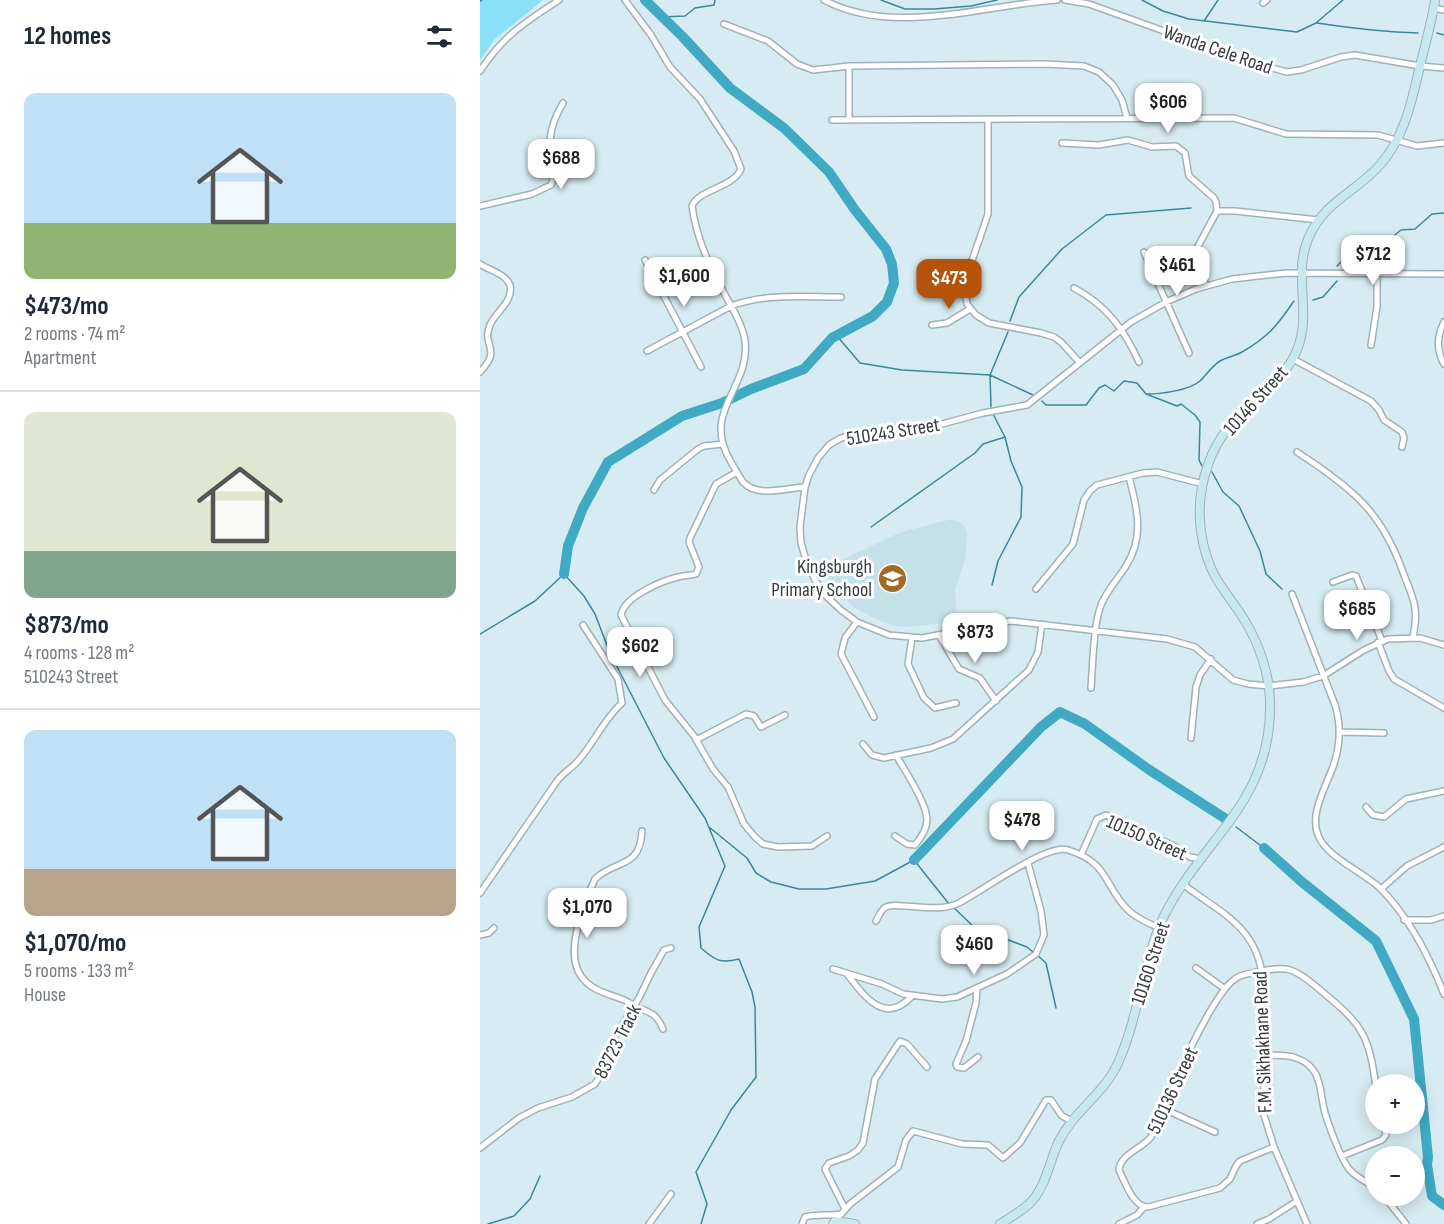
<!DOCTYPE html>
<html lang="en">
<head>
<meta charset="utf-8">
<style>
  body { margin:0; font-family:"Sofia Sans Condensed",sans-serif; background:#f6f6f7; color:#1f2937; height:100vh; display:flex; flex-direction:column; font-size:22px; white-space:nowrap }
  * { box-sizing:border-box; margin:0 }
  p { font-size:20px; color:#747a83 }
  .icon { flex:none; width:33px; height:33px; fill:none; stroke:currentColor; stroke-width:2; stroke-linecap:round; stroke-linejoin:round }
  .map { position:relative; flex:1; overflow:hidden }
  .side { display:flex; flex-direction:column; background:#fff; width:480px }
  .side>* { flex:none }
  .fabs { position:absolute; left:885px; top:1074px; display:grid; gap:12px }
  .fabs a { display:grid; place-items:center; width:60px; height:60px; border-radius:50%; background:#fff; box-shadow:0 3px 15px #0003; font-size:30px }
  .price { position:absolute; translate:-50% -51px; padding:0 14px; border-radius:12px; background:#fff; color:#222; font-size:20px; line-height:39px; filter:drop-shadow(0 2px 3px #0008) }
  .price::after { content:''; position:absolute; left:50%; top:36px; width:18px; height:14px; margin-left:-9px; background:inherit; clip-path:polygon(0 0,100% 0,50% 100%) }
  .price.active { background:#b45309; color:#fff }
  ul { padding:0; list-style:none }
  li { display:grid; align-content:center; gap:12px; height:318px; padding:0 24px }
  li+li { border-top:2px solid #e0e1e3 }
  li span { display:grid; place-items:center; height:186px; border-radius:12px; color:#555 }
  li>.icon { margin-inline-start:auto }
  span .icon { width:108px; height:108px; fill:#fffc; stroke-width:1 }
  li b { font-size:26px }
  h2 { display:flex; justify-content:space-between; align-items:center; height:72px; padding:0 24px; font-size:26px }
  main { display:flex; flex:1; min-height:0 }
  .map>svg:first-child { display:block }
  .built { fill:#c4e1e9 }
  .green { fill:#89e0f7 }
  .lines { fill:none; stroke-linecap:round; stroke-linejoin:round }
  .stream { stroke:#3c889b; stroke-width:1.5 }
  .river { stroke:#40a9c3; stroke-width:10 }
  .street-casing { stroke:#9eb2b7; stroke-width:8 }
  .secondary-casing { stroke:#9eb2b7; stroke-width:10 }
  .street { stroke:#fff; stroke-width:5 }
  .secondary { stroke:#c8e8f0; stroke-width:8 }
  .labels { text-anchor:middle; stroke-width:6; stroke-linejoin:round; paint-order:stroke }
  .street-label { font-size:20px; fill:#343c3f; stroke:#fff }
  .poi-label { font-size:20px; fill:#343c3f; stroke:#fff; text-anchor:end }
</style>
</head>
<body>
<main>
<section class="side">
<h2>12 homes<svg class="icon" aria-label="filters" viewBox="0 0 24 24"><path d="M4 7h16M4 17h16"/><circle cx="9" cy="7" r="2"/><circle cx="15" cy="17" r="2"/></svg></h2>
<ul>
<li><span style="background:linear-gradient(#bfe0f5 70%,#8fb573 0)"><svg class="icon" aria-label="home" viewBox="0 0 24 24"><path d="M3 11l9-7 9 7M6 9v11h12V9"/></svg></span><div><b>$473/mo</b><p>2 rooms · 74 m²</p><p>Apartment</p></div></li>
<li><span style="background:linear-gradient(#dfe7d0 75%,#7fa58c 0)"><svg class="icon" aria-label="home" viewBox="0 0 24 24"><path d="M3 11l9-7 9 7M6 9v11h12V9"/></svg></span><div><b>$873/mo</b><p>4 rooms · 128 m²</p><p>510243 Street</p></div></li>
<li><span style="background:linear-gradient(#bfe0f5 75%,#b9a48a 0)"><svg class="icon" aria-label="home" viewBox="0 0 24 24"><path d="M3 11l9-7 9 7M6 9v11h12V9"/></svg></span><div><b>$1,070/mo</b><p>5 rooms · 133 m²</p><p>House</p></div></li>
</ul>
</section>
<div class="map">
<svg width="964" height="1224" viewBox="0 0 964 1224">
  <rect width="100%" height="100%" fill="#d7ecf2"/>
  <path class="built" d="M472,519l11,5 4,10 -2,26 -10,29 2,30 -10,4 -40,4 -13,-1 -18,-7 -23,-12 -33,-37 81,-38z"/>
  <path class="green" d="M0,0h63l-48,39 -15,21z"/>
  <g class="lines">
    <path class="stream" d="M401,0l24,9h29l37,-3 26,-6
      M662,0l21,11 26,8 108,13 19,-9 27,-23
      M0,1l2,-1
      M182,17l23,-1 10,-8 19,-3 1,-5
      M724,21l14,-21
      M837,23c34,5 67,9 101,10
      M957,33l7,2
      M876,253l17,15
      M857,266l11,-11 8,-2 13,-8 18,-4 14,-11 14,-1 17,-15 12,-1
      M833,300l10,-3 14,-16
      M530,321l9,-24 43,-48 44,-34 85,-7
      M357,336l23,27 42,7 88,5 43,20
      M667,394c15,0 43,-4 53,-13 7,-7 12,-15 20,-20 7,-4 15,-5 22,-9 26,-15 35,-26 52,-51
      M562,401l4,4h40l13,-17 6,-3 9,6 10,-10 13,2 9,11 31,12 4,-2 14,11 5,7 -1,38 3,6
      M511,407l-1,-32 18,-43
      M732,472l11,20 16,14 21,45 6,23 16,15
      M391,527l104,-74 8,-9 22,-7
      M512,585l6,-24 23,-44 1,-30 -11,-26 -6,-24 -12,-23
      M0,634l55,-33 29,-27 20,22 11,18 15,39 54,105 41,60 20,48 -26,61 2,21c14,12 19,16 38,11l13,33 3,15 1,70 -25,33 -35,62 11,32 -6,20
      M229,827l38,31 9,15 15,9 28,7h27l49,-8 39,-21 35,44
      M756,827l28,21
      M473,907l21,20 53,20 6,5
      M557,955l9,8 10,45
      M8,1224l26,-8 16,-17 10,-23"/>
    <path class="river" d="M84,574l4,-28 15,-38 25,-46 74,-46 40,-13 29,-14 53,-20 28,-31 41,-22 14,-14 7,-19 -2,-19 -6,-15 -31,-39 -26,-38 -45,-44 -54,-40 -48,-52 -37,-36
      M784,848l38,34 74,59 38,78 14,138 -1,8 5,31 12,9
      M434,860l127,-133 19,-15 25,12 63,45 78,50"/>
    <defs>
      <path id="street" d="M145,0l26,35 19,32 30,32 34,52 7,18c-8,19 -42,20 -49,37 4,31 16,58 31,85 8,15 20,34 22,50 6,47 -45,70 -14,121 4,7 8,14 12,20 14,16 43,6 62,5
        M344,0c70,37 158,5 233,0
        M585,0l24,4 158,57 40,11 14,-2 40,-13 14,-2 65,11 24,2
        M783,3l4,-3
        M954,8l10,2
        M244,24l44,17 29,23 16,6 36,-4 195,-2 40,2 15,6 14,13 9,15 5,18
        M369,66v53
        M0,71c24,-36 44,-48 79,-71
        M508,119v95l-24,70 3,20 9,11 13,8 52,10 13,4 7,5 19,21
        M352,120l402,-2 52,16 92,1 39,11 27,-3
        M582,143l37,2 29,-5 24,7 24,-1 9,7 4,23 25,22 2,4 1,9
        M0,206l52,-12 19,-9 2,-6c-4,-31 -7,-48 10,-76
        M664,252l45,101
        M165,260l56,107
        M0,264c9,6 26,10 30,21 4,17 -15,27 -20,40 -9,22 13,23 -10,47
        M964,274l-158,-1 -54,6 -36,10 -30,13 -35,20 -104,83 -44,8 -71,19 -53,2 -18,4 -12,7 -11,13 -9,17 -4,12 -5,40 1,16 5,17 9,20 11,16 15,14 16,12 32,13 33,3 89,-17 156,18 28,8 38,33 15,4 21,2 34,-4 20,-6 41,-26 24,-11 32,-1 24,7
        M726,286l-11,-34 22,-41h18l83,9
        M594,288c32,17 50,41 65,74
        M964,322c-7,14 -8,28 0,42
        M452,325l15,-2 23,-14
        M891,345l6,-38v-33
        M167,351l84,-45c35,-13 73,-9 110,-9
        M813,359l78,42 8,9 5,10 18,12 2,6 -2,9
        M817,452c23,15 55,37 72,58 16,19 27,42 35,65 10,25 15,34 9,62
        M257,472l-21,12 -26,54 -1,4 10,25 -3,7c-6,2 -12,1 -18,3 -17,4 -54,20 -57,38l44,85 29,36 19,33 15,18 16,37 11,13 8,7 15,3 34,-1 15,-10
        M174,490l6,-10 38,-31 6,-3 19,-2
        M853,582l19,-7 4,1 26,65
        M556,589l37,-45 11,-44 6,-9 7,-6 46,-12 14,-1 46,12
        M812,594l43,111c6,19 5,40 -1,59 -7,21 -25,49 -16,71 8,22 44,36 62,53 29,29 49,68 64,106
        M377,622l-12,16 -4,16 33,63
        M459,635l20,34 21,9 16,23
        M432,638l-4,26 16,34 11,10 21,-5
        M898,642l11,29 5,8 50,29
        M611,688c2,-24 2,-61 10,-83 6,-15 17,-26 25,-39 19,-29 11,-59 3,-89
        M859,732l45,1
        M711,738l5,-51 4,-12 11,-16
        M216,740l50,-26 8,2 7,11 24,-12
        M383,744l9,11 12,3 47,-10 22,-9 76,-69 9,-18 4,-28
        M886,807l7,8 11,2 22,-18 38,-8
        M162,831c-2,39 -27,28 -47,48 -11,24 -31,74 -14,97 10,15 28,18 43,24 5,2 8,5 12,7 14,5 21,7 27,22
        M415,836l12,8 8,1c6,-7 12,-17 12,-26 -1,-17 -22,-48 -31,-64
        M601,855l16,-36 9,-4 70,32 14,10 12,2
        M704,885c38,29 74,42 79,96l1,134 10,32 33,77
        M901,889l26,-23 37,-19
        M0,893l77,-112c6,-8 15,-13 21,-20 16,-18 26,-42 44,-58l-4,-24 -35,-54
        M924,920h27l13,-4
        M396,921c3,-5 5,-12 10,-14 6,-3 13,-1 19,-1 18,1 37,5 54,-3 22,-11 88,-60 109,-53 42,13 35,35 60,60 8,8 20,13 31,18
        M0,935l9,-2 5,-5
        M716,968l29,21
        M353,969l49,15 21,10 39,5 15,-2 50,-23 29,-20 8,-19 -3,-24 -13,-48
        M367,974c17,22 38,52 65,22
        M497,988l-1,15 -10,38 -10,23 1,3 7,1 14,-11
        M783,1055c11,1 23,-1 33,3 27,9 23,33 29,55 4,13 16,46 24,56 6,8 18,13 27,19
        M684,1109l51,23
        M794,1147l-34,14 -4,5 -6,13 -10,9 -72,19c-15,0 -23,-25 -29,-37 1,-16 23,-21 32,-33 21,-46 39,-95 66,-137 5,-7 10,-16 18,-21 6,-5 14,-5 22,-7 31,-7 37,-4 62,17 42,35 50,43 57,99
        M0,1148l39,-30 19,-10 34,-11 23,-13 10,-17 10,-30 24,-39 12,-25 13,-23 7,-2
        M862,1156l40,-16 4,-5 -2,-11
        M904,1196l22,28
        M365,1209l-20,-40 4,-6 20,-7 9,-6 5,-7 12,-64 25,-38 7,3 20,23
        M355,1221l15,-17 48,-37 8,-27 7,-9 49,13 26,1 15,13 17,-15 26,-43h5l11,16 10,5
        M169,1224l22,-30
        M322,1224l3,-7c12,-3 24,-1 36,-3
        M639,1224l18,-9 7,-8
        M777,1224l12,-5 28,-18"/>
      <path id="secondary" d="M353,1224l2,-3 20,3
        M520,1224c10,-6 20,-12 29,-20 17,-16 20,-42 30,-63 15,-30 45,-47 59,-78 21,-46 24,-101 46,-147 40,-80 109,-114 106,-216 -1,-27 -11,-56 -25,-79 -11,-19 -26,-34 -34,-53 -14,-33 -15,-70 -3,-103 10,-31 31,-51 54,-72 10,-10 21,-19 29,-31 26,-43 0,-81 17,-123 15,-37 47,-46 72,-74 26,-30 32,-66 41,-103 5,-21 11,-41 14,-62"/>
    </defs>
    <use href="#street" class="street-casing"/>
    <use href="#secondary" class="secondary-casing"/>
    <use href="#street" class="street"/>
    <use href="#secondary" class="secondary"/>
  </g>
  <defs>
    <symbol id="school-disc" viewBox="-11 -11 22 22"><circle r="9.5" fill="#a16a26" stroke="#fff"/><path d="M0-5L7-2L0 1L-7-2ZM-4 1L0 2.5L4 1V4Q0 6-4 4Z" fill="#fff"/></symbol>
  </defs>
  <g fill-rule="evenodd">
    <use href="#school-disc" x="396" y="562" width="33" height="33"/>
  </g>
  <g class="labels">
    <g class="street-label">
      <text transform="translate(738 49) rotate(19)" y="7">Wanda Cele Road</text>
      <text transform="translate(775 400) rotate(-48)" y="7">10146 Street</text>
      <text transform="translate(413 431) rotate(-9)" y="7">510243 Street</text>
      <text transform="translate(667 837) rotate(24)" y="7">10150 Street</text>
      <text transform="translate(670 963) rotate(-72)" y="7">10160 Street</text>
      <text transform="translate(137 1041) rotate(-63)" y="7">83723 Track</text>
      <text transform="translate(782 1042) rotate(-92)" y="7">F.M. Sikhakhane Road</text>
      <text transform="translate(692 1090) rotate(-65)" y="7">510136 Street</text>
    </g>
    <g class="poi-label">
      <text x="392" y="573">Kingsburgh<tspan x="392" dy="23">Primary School</tspan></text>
    </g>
  </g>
</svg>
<div class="fabs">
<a>+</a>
<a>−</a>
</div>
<b class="price" style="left:688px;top:134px">$606</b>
<b class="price" style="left:81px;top:190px">$688</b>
<b class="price" style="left:893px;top:286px">$712</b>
<b class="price" style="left:697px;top:297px">$461</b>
<b class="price" style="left:204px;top:308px">$1,600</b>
<b class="price active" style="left:469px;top:310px">$473</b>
<b class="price" style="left:877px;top:641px">$685</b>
<b class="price" style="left:495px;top:664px">$873</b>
<b class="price" style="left:160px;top:678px">$602</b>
<b class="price" style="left:542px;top:852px">$478</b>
<b class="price" style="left:107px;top:939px">$1,070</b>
<b class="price" style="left:494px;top:976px">$460</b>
</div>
</main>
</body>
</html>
